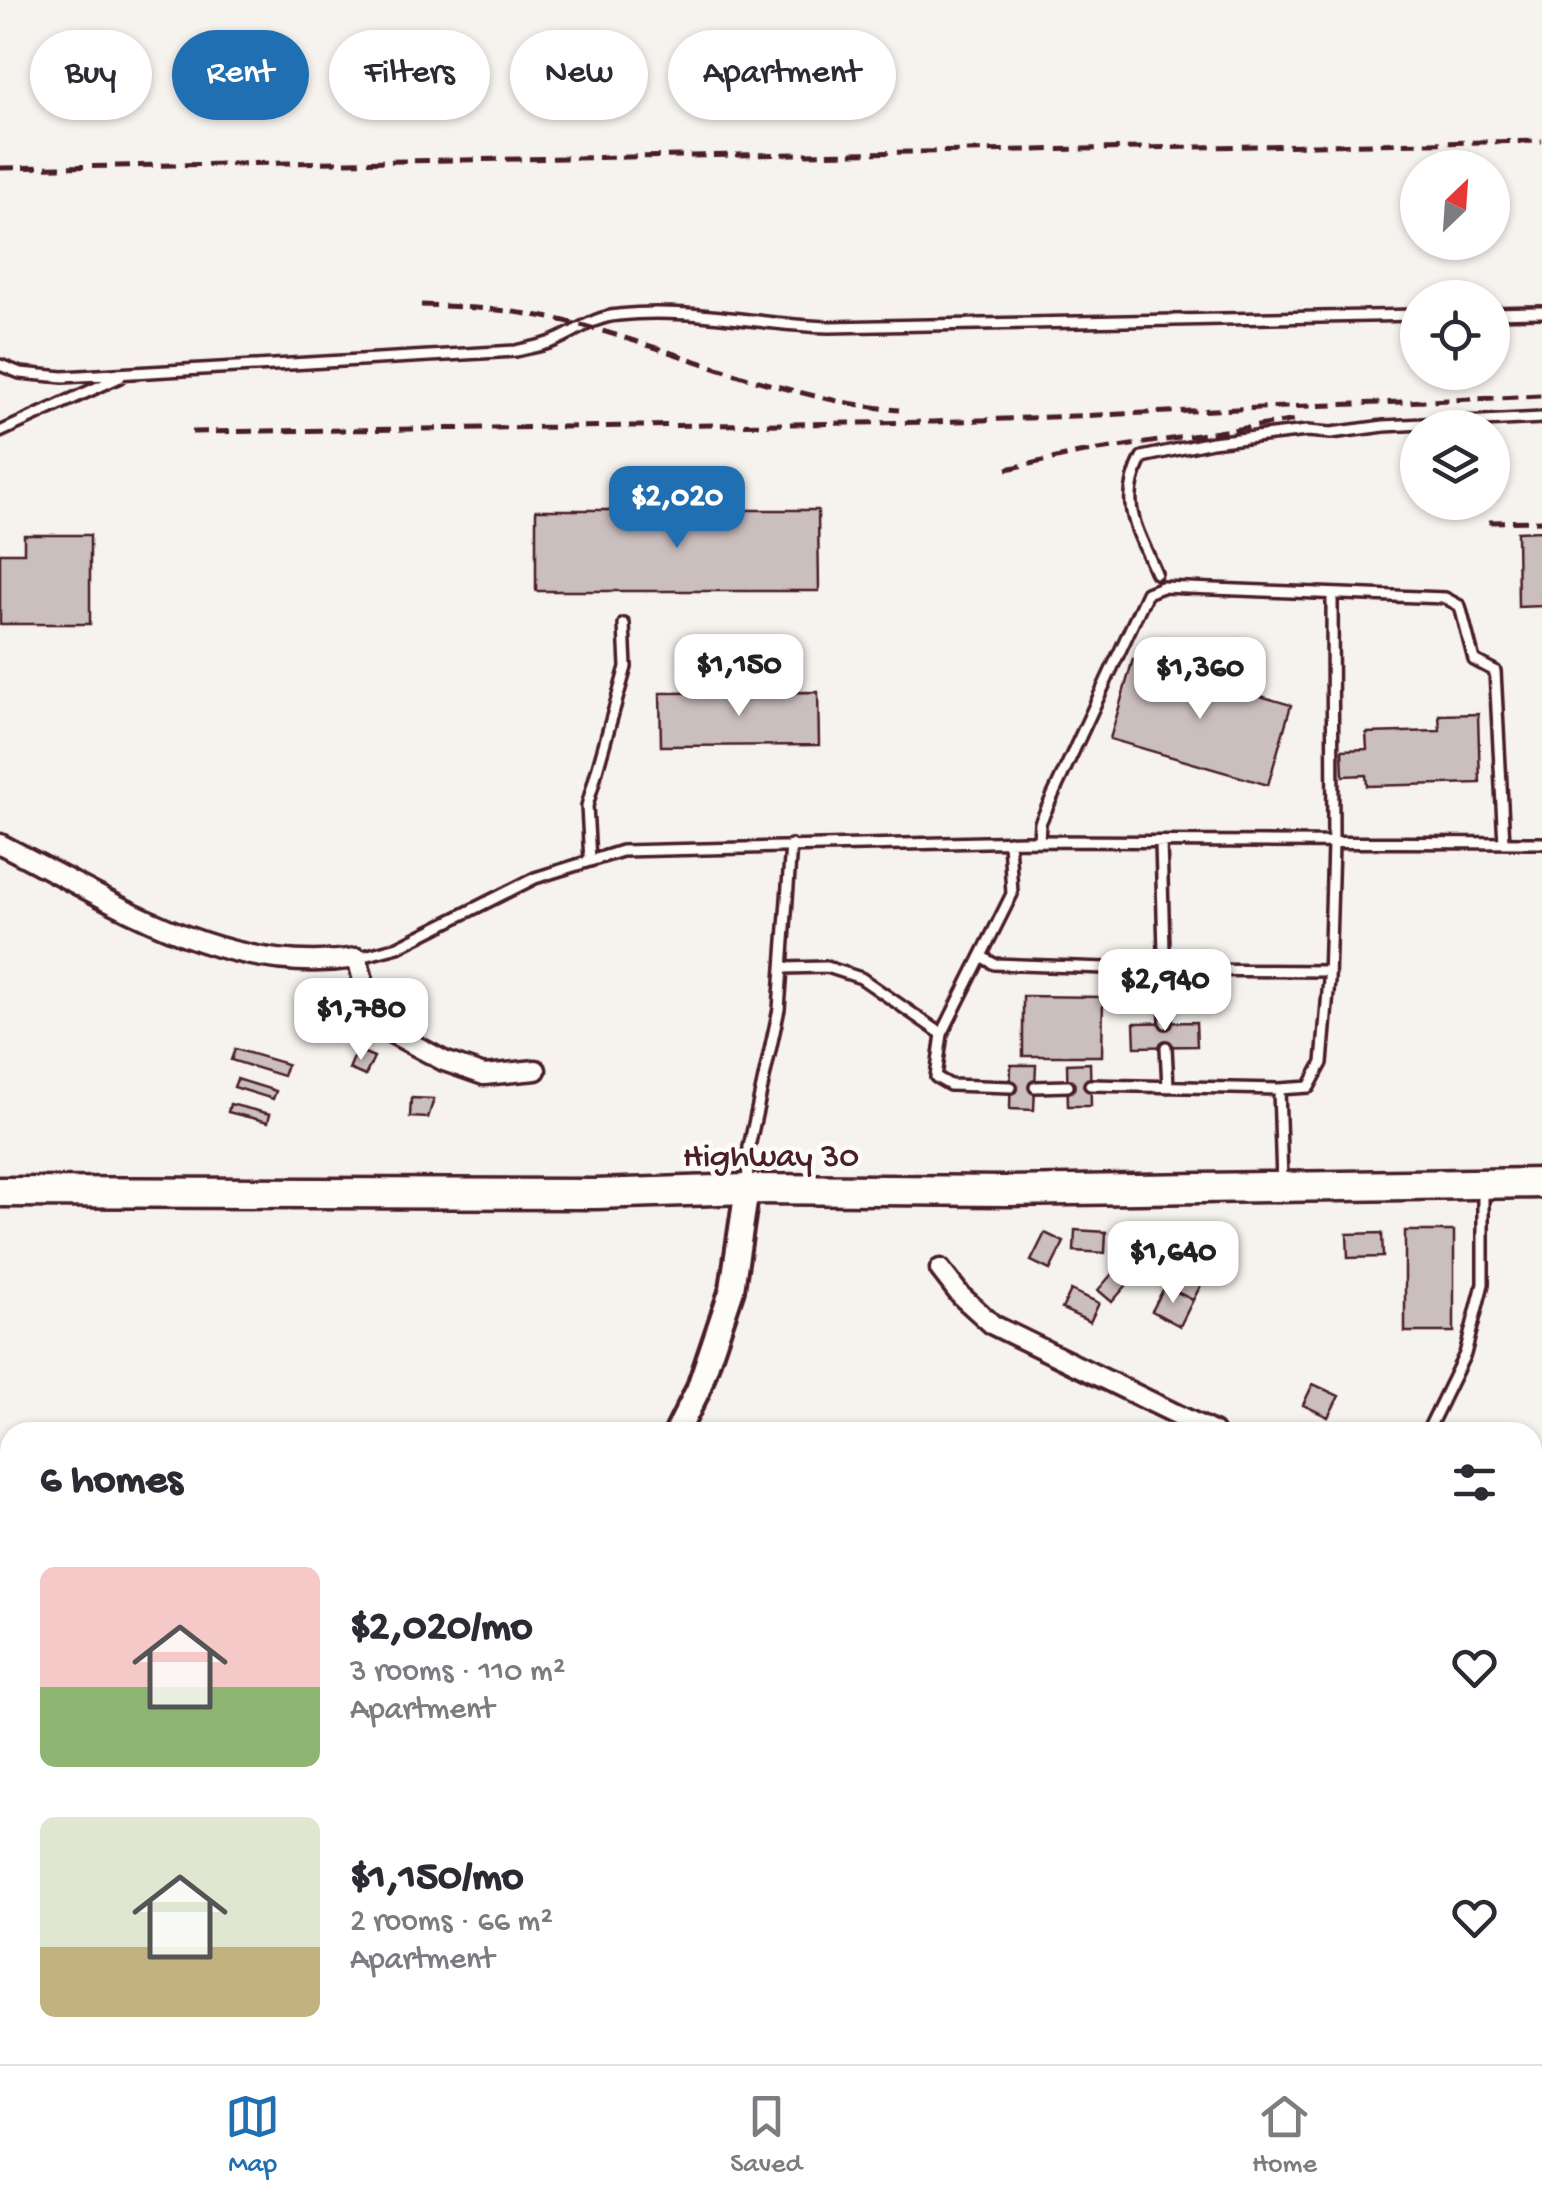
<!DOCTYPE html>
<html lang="en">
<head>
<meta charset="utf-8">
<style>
  body { margin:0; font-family:"Gochi Hand",sans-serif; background:#f7f7f7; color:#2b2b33; height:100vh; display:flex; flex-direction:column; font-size:38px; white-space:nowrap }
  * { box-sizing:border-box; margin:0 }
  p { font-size:32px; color:#7c7c81 }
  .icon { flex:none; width:55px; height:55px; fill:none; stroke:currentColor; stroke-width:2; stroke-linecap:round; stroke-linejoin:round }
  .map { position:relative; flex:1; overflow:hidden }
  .panel { position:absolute; left:0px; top:1422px; width:1542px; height:642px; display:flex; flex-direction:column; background:#fff; border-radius:30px 30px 0 0; box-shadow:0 2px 8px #0004 }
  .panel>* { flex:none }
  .guide { position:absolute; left:30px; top:30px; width:1000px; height:90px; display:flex; gap:20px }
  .needle { width:65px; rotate:25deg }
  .tools { position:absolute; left:1400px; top:150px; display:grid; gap:20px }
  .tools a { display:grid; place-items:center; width:110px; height:110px; border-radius:50%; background:#fff; box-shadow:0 2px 8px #0004; font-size:50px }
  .price { position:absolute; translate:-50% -85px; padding:0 22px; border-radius:20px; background:#fff; color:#222; font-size:32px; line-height:65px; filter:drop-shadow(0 2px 5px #0008) }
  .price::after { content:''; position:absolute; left:50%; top:60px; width:30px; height:22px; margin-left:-15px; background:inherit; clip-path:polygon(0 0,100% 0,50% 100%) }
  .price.on { background:#1f6fb2; color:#fff }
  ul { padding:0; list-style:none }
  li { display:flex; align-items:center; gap:30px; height:250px; padding:0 40px }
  li span { display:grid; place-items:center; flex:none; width:280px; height:200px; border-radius:15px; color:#555 }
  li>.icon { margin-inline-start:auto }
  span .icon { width:120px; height:120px; fill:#fffc; stroke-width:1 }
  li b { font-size:42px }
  h2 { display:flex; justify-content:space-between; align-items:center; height:120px; padding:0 40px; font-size:42px }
  .chip { padding:0 35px; border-radius:45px; background:#fff; box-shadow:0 2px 8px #0004; font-size:35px; line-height:90px }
  .chip.on { background:#1f6fb2; color:#fff }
  .tabs { display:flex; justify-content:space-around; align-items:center; height:140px; border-top:2px solid #e1e1e2; background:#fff; font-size:28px; color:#7c7c81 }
  .tabs a { display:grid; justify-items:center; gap:5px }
  .tabs .on { color:#1f6fb2 }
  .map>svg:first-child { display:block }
  .building { fill:#cbbfbe; stroke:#4a1f2b; stroke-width:2.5 }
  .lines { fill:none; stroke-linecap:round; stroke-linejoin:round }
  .service-casing { stroke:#4a1f2b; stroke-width:16 }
  .minor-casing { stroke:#4a1f2b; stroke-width:25 }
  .secondary-casing { stroke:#4a1f2b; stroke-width:30 }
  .trunk-casing { stroke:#4a1f2b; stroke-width:35 }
  .service { stroke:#fdfcf7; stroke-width:9 }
  .minor { stroke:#fdfcf7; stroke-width:18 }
  .secondary { stroke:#fdfcf7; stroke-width:22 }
  .trunk { stroke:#fdfcf7; stroke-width:28 }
  .rail { stroke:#4a1f2b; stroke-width:5; stroke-dasharray:15 8; stroke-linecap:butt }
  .labels { text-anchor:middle; stroke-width:9; stroke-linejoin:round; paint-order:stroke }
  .street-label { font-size:35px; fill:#4a1f2b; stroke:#fdfcf7 }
</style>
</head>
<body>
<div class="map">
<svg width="1542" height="2064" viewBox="0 0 1542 2064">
  <rect width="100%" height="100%" fill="#f6f3ef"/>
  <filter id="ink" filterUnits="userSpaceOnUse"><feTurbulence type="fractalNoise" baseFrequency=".01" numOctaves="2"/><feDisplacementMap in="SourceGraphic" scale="20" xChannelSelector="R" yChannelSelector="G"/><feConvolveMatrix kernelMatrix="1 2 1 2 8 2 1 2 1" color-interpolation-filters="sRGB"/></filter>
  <g filter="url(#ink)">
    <path class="building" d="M536,510h282l1,81h-283z
      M1542,531v75l-24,1 -1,-75z
      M24,535h66v89h-90v-71h24z
      M1133,659l158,46 -23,80 -158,-46z
      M818,692l1,53 -158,1 -1,-53z
      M1478,714l2,69 -113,3 -1,-11 -23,1 -1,-26 25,-1 -1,-16 74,-2 -1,-16z
      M1023,996l80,1 -1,59h-79z
      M1196,1022l1,24 -62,1 -1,-24z
      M235,1049l52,15 -4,12 -52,-16z
      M357,1050l17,7 -9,19 -16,-7z
      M1090,1063l1,43h-23l-1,-42z
      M1011,1065h25l-2,45 -24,-1z
      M237,1079l39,12 -3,8 -39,-12z
      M411,1098l23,1 -6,19 -18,-1z
      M230,1104l40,10 -2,8 -40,-10z
      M1122,1229l31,2 -1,21 -32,-2z
      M1075,1230l31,2 -1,21 -31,-2z
      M1405,1231h49v101h-49z
      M1045,1233l19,9 -14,28 -19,-9z
      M1382,1233l1,24 -35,1 -1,-24z
      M1186,1244l29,14 -22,42 -28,-14z
      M1125,1259l14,12 -27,31 -14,-12z
      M1165,1286l28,14 -13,26 -28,-15z
      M1071,1290l28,13 -9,19 -28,-13z
      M1313,1384l26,12 -11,21 -25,-12z"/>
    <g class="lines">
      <defs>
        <path id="service" d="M1492,313l50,-1
          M0,365l20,8 43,4 453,-26c12,-3 26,-5 38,-10 22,-9 39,-24 64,-26 71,-8 140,10 211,12l589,-12
          M0,432l120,-55
          M1156,573c-19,-45 -38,-69 -14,-116l70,-15 95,-11 24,2 53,-7 158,-8
          M1039,841l1,-18 107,-230 15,-6 283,11 15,8 14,54 21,11 9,172
          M1161,842l5,181
          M590,861l-3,-55 39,-139 -2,-43
          M981,956l13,8 170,6 165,1
          M357,958l41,-11 137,-69 87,-27 404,-10 516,2
          M783,968l44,-1 34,11 81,56 -6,43 14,8 61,2
          M942,1034l70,-140 -3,-53
          M1166,1047l2,40
          M1090,1085l189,4
          M1035,1087l33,-1
          M1282,1181l-3,-92 30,-2 13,-24 7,-83 4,-136 -1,-248
          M747,1186l2,-39 30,-138 12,-164
          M1427,1432l38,-78 18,-70v-98"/>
        <path id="minor" d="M0,844c116,58 222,134 357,114l15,56 16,17 56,30 40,14 52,-5
          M940,1269l21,27 32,29 220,107
          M1532,1590l10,4"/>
        <path id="secondary" d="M677,1432l21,-42 34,-101 15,-100
          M376,2064l4,-9"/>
        <path id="trunk" d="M0,1192l595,2 152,-5 259,2 536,-8"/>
      </defs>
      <use href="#service" class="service-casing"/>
      <use href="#minor" class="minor-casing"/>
      <use href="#secondary" class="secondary-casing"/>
      <use href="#trunk" class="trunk-casing"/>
      <use href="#service" class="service"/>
      <use href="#minor" class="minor"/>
      <use href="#secondary" class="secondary"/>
      <use href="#trunk" class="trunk"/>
      <path class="rail" d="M0,168l1542,-27
        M421,305c54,2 107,6 160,20 106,29 207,75 318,85
        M192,432l742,-10 608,-26
        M1007,469l72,-16 218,-33
        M1489,522l53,-1"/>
    </g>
  </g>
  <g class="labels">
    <g class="street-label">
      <text x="771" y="1165">Highway 30</text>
    </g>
  </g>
</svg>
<div class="tools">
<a><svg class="needle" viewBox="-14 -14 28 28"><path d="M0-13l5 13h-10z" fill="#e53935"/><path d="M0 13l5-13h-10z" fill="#7c7c81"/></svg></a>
<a><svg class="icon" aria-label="locate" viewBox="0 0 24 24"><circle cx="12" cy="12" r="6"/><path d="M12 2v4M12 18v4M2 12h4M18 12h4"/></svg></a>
<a><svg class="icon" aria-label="layers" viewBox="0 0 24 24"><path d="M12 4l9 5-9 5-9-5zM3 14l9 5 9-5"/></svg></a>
</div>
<b class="price on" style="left:677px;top:551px">$2,020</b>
<b class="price" style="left:739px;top:719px">$1,150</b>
<b class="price" style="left:1200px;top:722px">$1,360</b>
<b class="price" style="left:1165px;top:1034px">$2,940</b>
<b class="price" style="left:361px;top:1063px">$1,780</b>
<b class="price" style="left:1173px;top:1306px">$1,640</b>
<div class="guide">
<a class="chip">Buy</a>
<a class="chip on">Rent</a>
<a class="chip">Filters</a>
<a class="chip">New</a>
<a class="chip">Apartment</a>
</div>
<section class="panel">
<h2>6 homes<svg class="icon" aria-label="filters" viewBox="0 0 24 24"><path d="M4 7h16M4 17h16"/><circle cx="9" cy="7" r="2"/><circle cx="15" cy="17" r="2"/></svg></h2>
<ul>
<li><span style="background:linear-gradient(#f6c9c9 60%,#8fb573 0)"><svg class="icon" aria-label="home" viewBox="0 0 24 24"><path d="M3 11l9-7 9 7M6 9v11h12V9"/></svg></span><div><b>$2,020/mo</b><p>3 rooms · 110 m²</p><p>Apartment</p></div><svg class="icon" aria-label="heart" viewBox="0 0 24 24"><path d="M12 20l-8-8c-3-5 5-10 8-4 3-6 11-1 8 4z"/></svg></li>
<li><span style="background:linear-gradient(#dfe7d0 65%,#c2b280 0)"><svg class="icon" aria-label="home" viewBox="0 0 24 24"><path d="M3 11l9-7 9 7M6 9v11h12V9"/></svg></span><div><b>$1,150/mo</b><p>2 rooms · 66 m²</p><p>Apartment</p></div><svg class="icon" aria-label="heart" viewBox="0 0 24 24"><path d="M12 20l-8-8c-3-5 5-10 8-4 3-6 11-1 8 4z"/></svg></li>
</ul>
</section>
</div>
<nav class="tabs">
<a class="on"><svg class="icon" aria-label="map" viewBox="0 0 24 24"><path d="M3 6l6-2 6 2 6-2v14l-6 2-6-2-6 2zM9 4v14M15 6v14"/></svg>Map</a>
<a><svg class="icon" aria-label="saved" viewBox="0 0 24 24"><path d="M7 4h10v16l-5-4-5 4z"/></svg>Saved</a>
<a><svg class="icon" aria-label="home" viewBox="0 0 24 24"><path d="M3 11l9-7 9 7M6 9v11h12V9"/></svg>Home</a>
</nav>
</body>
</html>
